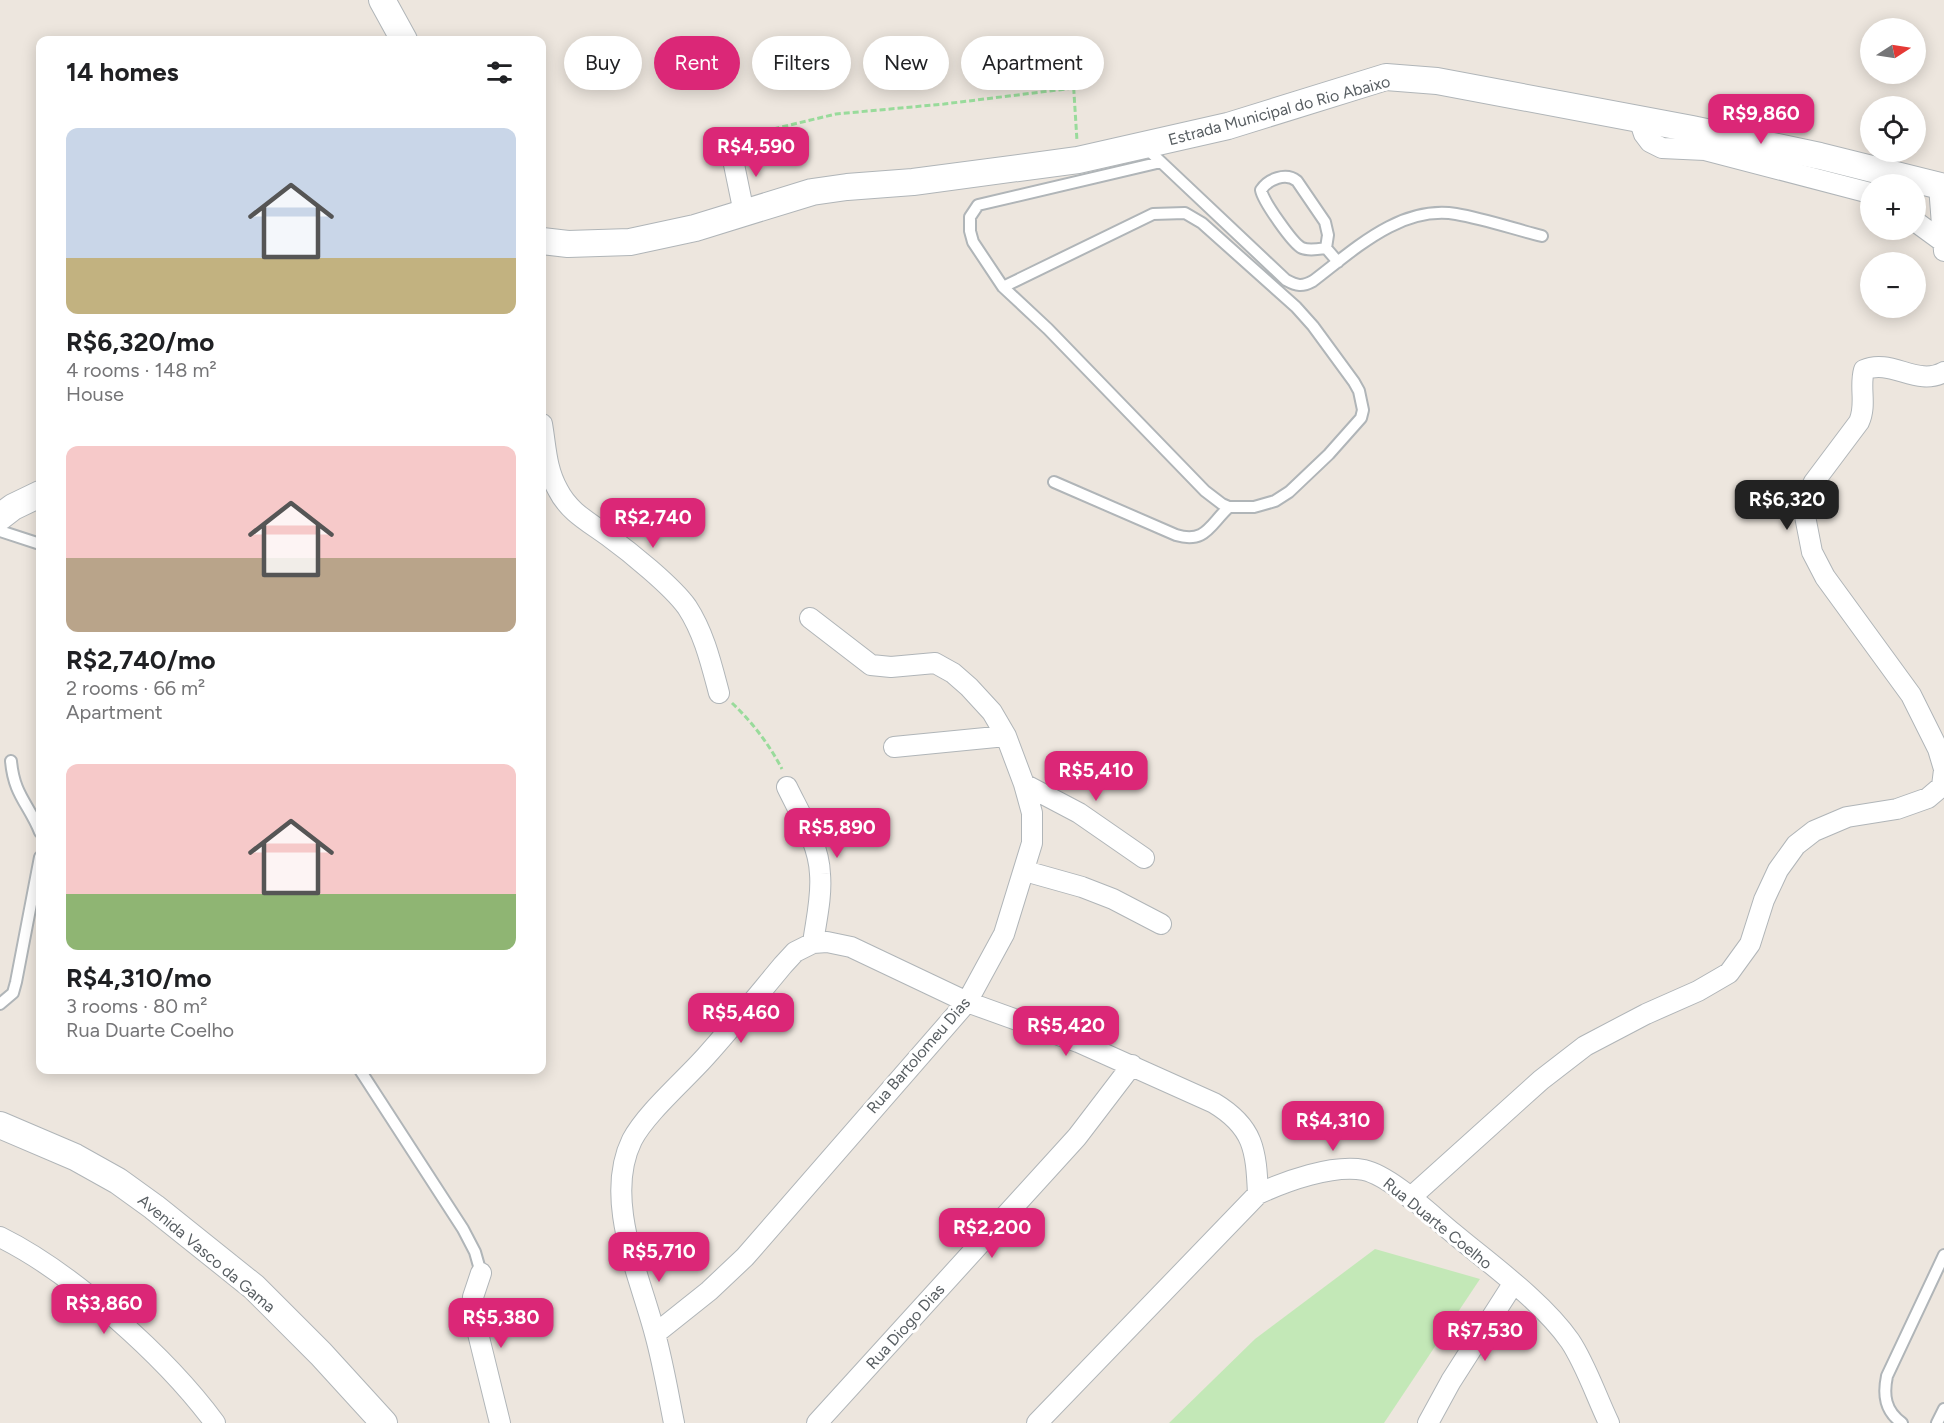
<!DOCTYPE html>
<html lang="en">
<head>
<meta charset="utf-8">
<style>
  body { margin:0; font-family:Figtree,sans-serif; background:#f6f6f6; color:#202124; height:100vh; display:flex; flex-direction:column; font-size:22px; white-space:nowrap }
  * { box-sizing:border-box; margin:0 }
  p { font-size:20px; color:#757577 }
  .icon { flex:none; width:33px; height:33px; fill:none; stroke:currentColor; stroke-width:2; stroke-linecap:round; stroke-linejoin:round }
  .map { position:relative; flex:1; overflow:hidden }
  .details { position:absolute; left:36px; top:36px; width:510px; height:1038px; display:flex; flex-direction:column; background:#fff; border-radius:12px; box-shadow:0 3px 15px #0003 }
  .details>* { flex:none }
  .hud { position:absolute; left:564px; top:36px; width:570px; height:54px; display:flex; gap:12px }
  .needle { width:39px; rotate:78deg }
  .buttons { position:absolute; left:1860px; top:18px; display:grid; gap:12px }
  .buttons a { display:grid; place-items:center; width:66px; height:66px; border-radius:50%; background:#fff; box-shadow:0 3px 15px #0003; font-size:30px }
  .price { position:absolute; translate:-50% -51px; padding:0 14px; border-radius:12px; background:#db2777; color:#fff; font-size:20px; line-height:39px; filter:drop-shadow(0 2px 3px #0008) }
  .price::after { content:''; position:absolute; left:50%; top:36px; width:18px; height:14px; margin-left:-9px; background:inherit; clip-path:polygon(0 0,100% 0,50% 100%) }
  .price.on { background:#222; color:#fff }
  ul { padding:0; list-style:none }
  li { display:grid; align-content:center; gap:12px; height:318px; padding:0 30px }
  li span { display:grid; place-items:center; height:186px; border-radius:12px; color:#555 }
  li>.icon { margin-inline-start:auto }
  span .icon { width:108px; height:108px; fill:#fffc; stroke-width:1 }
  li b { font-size:26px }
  h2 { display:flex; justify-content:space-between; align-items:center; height:72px; padding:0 30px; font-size:26px }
  .pill { padding:0 21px; border-radius:27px; background:#fff; box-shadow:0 3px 15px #0003; font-size:21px; line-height:54px }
  .pill.on { background:#db2777; color:#fff }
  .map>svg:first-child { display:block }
  .green { fill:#c3e8b7 }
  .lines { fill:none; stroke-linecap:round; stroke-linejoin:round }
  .service-casing { stroke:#b0b5b8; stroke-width:14 }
  .minor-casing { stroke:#b0b5b8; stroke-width:22 }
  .tertiary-casing { stroke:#b0b5b8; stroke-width:28 }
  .path { stroke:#99db9b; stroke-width:3; stroke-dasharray:6 3; stroke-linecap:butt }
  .service { stroke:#fff; stroke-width:10 }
  .minor { stroke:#fff; stroke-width:20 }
  .tertiary { stroke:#fff; stroke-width:26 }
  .labels { text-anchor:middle; stroke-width:6; stroke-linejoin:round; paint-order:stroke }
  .street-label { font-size:16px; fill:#585e62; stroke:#fff }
</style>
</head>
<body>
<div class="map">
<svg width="1944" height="1423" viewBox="0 0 1944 1423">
  <rect width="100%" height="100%" fill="#ede6de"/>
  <path class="green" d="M1375,1249l105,30 -96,144h-215l86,-84z"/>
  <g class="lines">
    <defs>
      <path id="service" d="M1144,146l142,134c11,6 16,7 27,1 41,-31 87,-76 143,-67 29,5 58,15 86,22
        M1326,248c-7,1 -17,3 -24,0 -9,-4 -39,-47 -41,-58 7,-11 25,-18 36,-9l28,41 3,13 -2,13 12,14
        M1003,287l150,-73 32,-1 17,10 94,84 17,19 41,56 5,9 4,19 -2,8 -32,36 -40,38 -14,9 -21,6h-25l-7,-3 -17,-13 -157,-162 -45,-42 -30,-45 -3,-11v-14l8,-12 183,-43
        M1054,482l122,53c30,9 34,-11 53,-28
        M0,531l40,13
        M11,761c3,34 17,42 29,71
        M0,1004l13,-11 3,-11 24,-125
        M360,1070l103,159 12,23 6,21
        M1902,1423c-17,-12 -19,-28 -15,-47l57,-121
        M1937,1423l7,-14"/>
      <path id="minor" d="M1639,119l5,15 6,8 12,6 43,2 165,43
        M738,138l-7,12 13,63
        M1939,186l5,65
        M1916,222l26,19
        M1944,372c-27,15 -53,-14 -80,-2 -5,17 3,35 -5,52l-45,60 -6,12 -4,17 8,41 13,25 86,118 27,54 6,20
        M542,424c4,23 4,45 16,66 11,22 31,32 50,46 22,16 64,50 79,71 17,26 24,56 32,86
        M894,747l112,-11
        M1024,784l55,29 65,45
        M787,787c13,27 32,57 33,87 2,23 -4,47 -7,69
        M1025,871l57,16 31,12 48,25
        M1410,1198l131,-118 44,-34 61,-32 52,-23 31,-18 21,-29 14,-44 14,-30 18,-25 18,-14 33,-14 50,-8 31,-11 14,-12 2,-16
        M0,1237c73,36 167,121 215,186
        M481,1273l-8,24 -1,12 28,114
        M655,1334l54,-43 36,-34 222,-255 37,-68 28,-91v-30l-8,-29 -18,-48 -14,-24 -23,-25 -16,-14 -18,-10 -44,4 -20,-2 -61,-47
        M674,1423c-6,-30 -11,-60 -19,-89 -15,-58 -52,-135 -23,-194 14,-27 54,-61 75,-85 26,-29 51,-60 76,-90l12,-13 18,-9 14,-1 24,5 116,55 111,40 136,61c40,24 42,47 44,91
        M817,1423l260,-286 55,-72
        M1037,1423l221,-229c28,-13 75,-30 106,-24 27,6 67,45 89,63 37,31 89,68 117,108 16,24 26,55 39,82
        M1428,1423l23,-42 62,-97"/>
      <path id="tertiary" d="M382,0l22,40
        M542,241l26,3 62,-2 65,-14 117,-36 35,-5 66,-5 165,-22 150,-34 158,-49 51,4 255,48 128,27 124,31
        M0,517l13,-10 27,-13
        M0,1125l75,32 43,24 36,26 100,80 67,67 63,69"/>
    </defs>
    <use href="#service" class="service-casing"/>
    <use href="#minor" class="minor-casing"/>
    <use href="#tertiary" class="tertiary-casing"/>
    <path class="path" d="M1072,61l5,80
      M756,133l80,-19 108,-10 130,-16
      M732,703c20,19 37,41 50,66"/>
    <use href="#service" class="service"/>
    <use href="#minor" class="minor"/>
    <use href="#tertiary" class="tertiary"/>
  </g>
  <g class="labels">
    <g class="street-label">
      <text transform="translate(1279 110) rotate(-15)" y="6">Estrada Municipal do Rio Abaixo</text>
      <text transform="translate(918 1055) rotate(-49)" y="6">Rua Bartolomeu Dias</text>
      <text transform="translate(1438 1223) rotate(39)" y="6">Rua Duarte Coelho</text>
      <text transform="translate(207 1253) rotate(40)" y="6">Avenida Vasco da Gama</text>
      <text transform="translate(905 1326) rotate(-48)" y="6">Rua Diogo Dias</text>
    </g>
  </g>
</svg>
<div class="buttons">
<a><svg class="needle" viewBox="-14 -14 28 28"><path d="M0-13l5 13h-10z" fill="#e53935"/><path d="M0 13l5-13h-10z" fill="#757577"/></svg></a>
<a><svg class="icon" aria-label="locate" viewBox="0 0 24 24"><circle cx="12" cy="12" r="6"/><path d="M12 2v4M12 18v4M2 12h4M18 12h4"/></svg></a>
<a>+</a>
<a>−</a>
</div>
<b class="price" style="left:1761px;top:145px">R$9,860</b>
<b class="price" style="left:756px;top:178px">R$4,590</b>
<b class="price on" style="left:1787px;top:531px">R$6,320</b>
<b class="price" style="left:653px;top:549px">R$2,740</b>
<b class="price" style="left:1096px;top:802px">R$5,410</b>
<b class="price" style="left:837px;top:859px">R$5,890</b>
<b class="price" style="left:741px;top:1044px">R$5,460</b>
<b class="price" style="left:1066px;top:1057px">R$5,420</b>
<b class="price" style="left:1333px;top:1152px">R$4,310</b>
<b class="price" style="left:992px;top:1259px">R$2,200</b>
<b class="price" style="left:659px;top:1283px">R$5,710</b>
<b class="price" style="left:104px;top:1335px">R$3,860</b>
<b class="price" style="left:501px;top:1349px">R$5,380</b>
<b class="price" style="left:1485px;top:1362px">R$7,530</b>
<div class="hud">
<a class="pill">Buy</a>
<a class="pill on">Rent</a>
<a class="pill">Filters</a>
<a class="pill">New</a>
<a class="pill">Apartment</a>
</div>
<section class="details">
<h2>14 homes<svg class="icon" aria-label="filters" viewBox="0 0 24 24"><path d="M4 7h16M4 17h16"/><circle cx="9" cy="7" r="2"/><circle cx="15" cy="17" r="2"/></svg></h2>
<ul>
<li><span style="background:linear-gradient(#c9d6e8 70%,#c2b280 0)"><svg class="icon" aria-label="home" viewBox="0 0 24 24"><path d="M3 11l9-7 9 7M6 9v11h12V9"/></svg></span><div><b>R$6,320/mo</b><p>4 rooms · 148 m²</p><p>House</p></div></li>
<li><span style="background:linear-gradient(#f6c9c9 60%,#b9a48a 0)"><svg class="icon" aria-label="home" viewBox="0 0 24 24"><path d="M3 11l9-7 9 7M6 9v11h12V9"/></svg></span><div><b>R$2,740/mo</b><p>2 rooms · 66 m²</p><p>Apartment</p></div></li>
<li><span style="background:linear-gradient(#f6c9c9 70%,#8fb573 0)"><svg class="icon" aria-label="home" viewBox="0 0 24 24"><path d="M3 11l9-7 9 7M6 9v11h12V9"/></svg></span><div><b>R$4,310/mo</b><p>3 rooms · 80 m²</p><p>Rua Duarte Coelho</p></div></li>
</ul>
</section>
</div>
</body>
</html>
